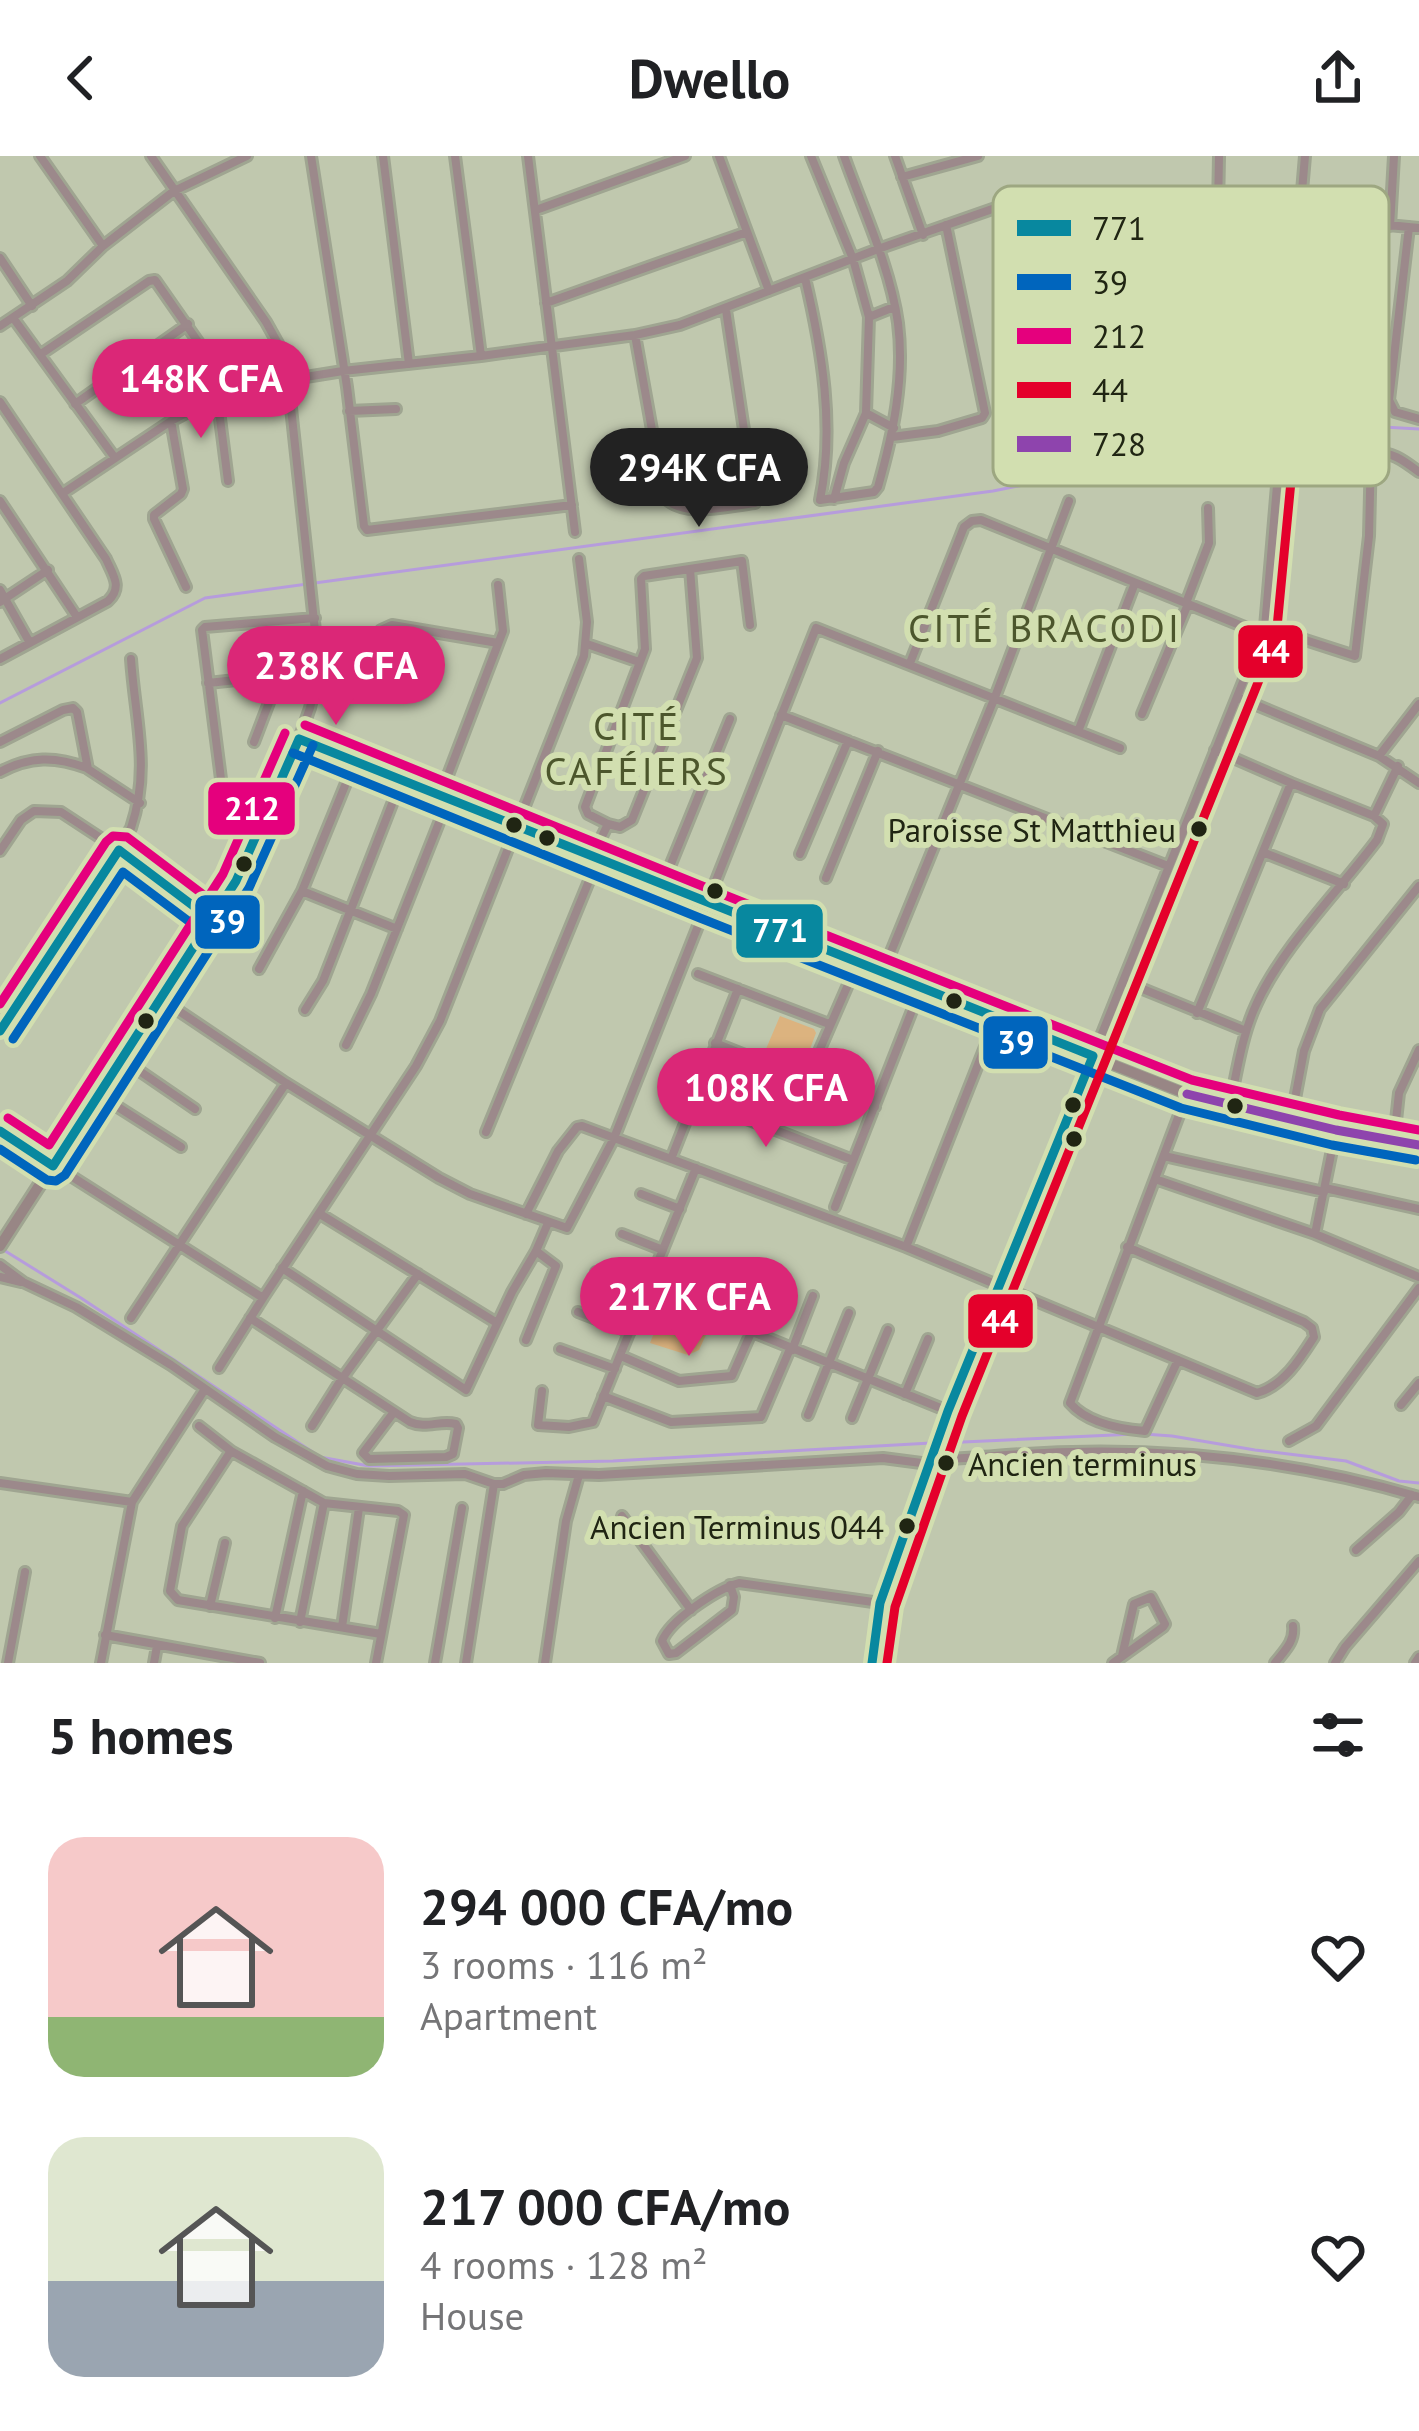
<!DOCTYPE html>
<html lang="en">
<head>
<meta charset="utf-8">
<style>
  body { margin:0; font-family:"PT Sans",sans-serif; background:#f6f6f6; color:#202124; height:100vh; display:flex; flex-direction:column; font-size:45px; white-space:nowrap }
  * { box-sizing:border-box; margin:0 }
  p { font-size:39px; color:#757577 }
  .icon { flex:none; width:66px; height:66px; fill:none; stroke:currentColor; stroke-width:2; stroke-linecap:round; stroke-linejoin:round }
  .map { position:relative; height:1507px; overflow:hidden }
  .sheet { display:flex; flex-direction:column; background:#fff; flex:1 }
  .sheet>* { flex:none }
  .price { position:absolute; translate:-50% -102px; padding:0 27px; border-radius:42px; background:#db2777; color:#fff; font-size:39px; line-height:78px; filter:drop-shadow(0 3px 6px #0008) }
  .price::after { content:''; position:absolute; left:50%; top:72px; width:36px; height:27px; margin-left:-18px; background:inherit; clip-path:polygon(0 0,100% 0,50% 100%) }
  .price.on { background:#222; color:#fff }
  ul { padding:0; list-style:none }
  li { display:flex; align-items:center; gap:36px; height:300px; padding:0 48px }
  li span { display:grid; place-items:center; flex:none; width:336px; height:240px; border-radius:36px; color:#555 }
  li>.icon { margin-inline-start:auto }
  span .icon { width:144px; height:144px; fill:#fffc; stroke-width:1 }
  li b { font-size:51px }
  h2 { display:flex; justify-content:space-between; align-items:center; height:144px; padding:0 48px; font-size:51px }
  header { display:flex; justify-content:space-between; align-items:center; height:156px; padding:0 48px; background:#fff; font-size:54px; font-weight:800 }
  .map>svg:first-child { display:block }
  .green { fill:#dcb37f }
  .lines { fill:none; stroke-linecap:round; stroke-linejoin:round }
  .stream { stroke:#b69cdc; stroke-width:3 }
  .street-casing { stroke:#9fa591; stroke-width:14 }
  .secondary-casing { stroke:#9fa591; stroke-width:16 }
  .street { stroke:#9c898b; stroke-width:8 }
  .secondary { stroke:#988685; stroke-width:10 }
  .bus-1-casing { stroke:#d2dfb0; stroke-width:18 }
  .bus-2-casing { stroke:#d2dfb0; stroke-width:18 }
  .bus-3-casing { stroke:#d2dfb0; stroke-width:18 }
  .bus-4-casing { stroke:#d2dfb0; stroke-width:18 }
  .bus-5-casing { stroke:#d2dfb0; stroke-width:18 }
  .bus-1 { stroke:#08889f; stroke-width:9 }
  .bus-2 { stroke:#0065bd; stroke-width:9 }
  .bus-3 { stroke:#e5007d; stroke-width:9 }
  .bus-4 { stroke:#e4002b; stroke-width:9 }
  .bus-5 { stroke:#8e44ad; stroke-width:9 }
  .bus-dot { fill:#202513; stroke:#d2dfb0; stroke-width:4.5 }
  .labels { text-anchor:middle; stroke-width:12; stroke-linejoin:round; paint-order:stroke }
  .bus-label { font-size:33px; fill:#202513; stroke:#d2dfb0; text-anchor:end }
  .neighbourhood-label { font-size:39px; letter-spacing:3px; fill:#4c562c; stroke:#d2dfb0 }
  .key { fill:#d2dfb0; stroke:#9da781; stroke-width:3 }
  .key-label { font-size:33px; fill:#202513 }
  .line-badge { stroke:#d2dfb0; stroke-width:4.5 }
  .badge-label { font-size:33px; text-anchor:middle; font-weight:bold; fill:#fff }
</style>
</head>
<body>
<header><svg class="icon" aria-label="back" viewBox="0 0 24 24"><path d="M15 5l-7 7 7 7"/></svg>Dwello<svg class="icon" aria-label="share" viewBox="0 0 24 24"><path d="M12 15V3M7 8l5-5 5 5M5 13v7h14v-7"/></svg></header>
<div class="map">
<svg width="1419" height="1507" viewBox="0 0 1419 1507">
  <rect width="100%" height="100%" fill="#c0c8ae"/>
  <path class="green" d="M780,860l34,13 2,4 -12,32 -38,-16z
    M665,1149l46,19 -12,26 -11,5 -38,-12z"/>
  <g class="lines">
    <path class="stream" d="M0,547l205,-105 788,-107 198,-40 43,-5 28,5 58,-4 63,-20 36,2
      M2,1093l79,49 239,159 49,9 244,-5 318,-18
      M1144,1278l28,2 83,14 91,11 53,20 20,2
      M941,1287l194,-9"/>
    <defs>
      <path id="street" d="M40,0l63,90
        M151,0l115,166 15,27 7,31 31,288 -9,40 -11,31
        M311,0l36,231 17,139 3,4 205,-25
        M383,0l26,208
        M455,0l26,200
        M528,0l47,376
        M719,0l50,135
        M811,0l42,103 16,58 -3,96 -22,50 -10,36
        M895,0l28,79
        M902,21l76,-21
        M536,54l149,-54
        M1218,54l1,-54
        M1390,70l4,-70
        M1409,71l-20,173 6,12 24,7
        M0,102l32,48
        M805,122c17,72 30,149 15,222l54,-8 4,-5c15,-53 27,-108 20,-164 -8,-57 -35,-113 -54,-167
        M546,147l201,-71
        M869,161l25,-10
        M14,163l101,139
        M0,170l67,-45 36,-35 71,-55 73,-35
        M635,179l29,162c20,22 63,9 91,6l-29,-193
        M41,198l108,-73 6,-1 76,109
        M217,239l11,86
        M0,246l106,157c7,16 17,28 2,42l-108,58
        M75,248l113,-80
        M349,255l47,-2
        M866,257l28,15
        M171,265l12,68 -2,5 -27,21v4l32,68
        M892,281l46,-6 44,-13 3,-5 -39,-188
        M63,337l108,-72 60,-32 112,-18 138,-15 154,-21 45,-10 198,-76 140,-49 27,-5 29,-1 345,34
        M0,345l77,116
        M0,434l30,53
        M0,446l48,-32
        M1186,447l23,-60 -1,-35
        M1265,471l90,29 14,-120 2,-84c20,-1 32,8 48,20
        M587,488l52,18
        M910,507l54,-136 8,-6 9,-1 281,114
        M319,512l41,6 21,-44 11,-5 106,18
        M208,527l56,-6 6,3v20l-16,42
        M1237,541l142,59 40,27
        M1142,558l46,-110
        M781,559l387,151
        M1079,573l56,-146
        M0,586l63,-32 10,-2 4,4 11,57 52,34
        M1215,594l76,33
        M1379,600l40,-52
        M0,616c30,-16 55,-16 87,-4
        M221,623l-19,-149 3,-3 110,-9
        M440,640l63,-165 -5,-46
        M608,668l-20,-10 -3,-7 60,-158 -4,-70 3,-3 98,-15 8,64
        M0,695l21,-31 13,-9 27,1 58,38 93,70
        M1265,697l79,31
        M800,698l48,-113
        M592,701l16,-33 12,3 12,-7 65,-162 -7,-89
        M826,722l52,-127
        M662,730l68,-167
        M302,735l95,38
        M259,813l43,-78 53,-130
        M698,818l131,50
        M882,818l113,-277 74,-196
        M1123,825l123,50
        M738,833l-67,170 235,88
        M161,843l125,84 153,95 31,16 97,34 47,-90 202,-510 304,120
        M305,854l18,-29 78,-200
        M1197,857l94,-230 83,33 24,-50
        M996,863l-90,228 351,146c26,-7 43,-34 57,-56l-2,-9 -8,-6 -177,-75
        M0,875l131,-203c20,-59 4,-109 0,-169
        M715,887l160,64
        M346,889l25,-51 77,-194
        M1093,900l172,-429 40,-471
        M122,903l73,50
        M807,923l50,-115
        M99,939l82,52
        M695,943l158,61
        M1230,948c7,-33 12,-69 26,-99 26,-58 82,-113 121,-165l6,-16 -9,-8
        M1291,964l13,-69 16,-42 99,-123
        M0,975l263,167 153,-232 24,-45 144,-365 3,-34 -8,-63
        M486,976l112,-273
        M1394,983l5,-46 20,-43
        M1164,1000l160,36
        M1155,1023l160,55 21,-104
        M1325,1032l94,21
        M641,1038l39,15
        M835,1051l78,-199
        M320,1058l177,109
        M526,1058l32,-63 19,-24 5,-1 89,33
        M622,1078l41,16
        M1315,1078l104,43
        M0,1109l23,17 53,25 95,58 104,72 52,29 30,8 32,2 76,-2 29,10 -28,179
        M282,1112l184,122 46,-98 24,-41 12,-28
        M596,1116l49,20
        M0,1121l21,5
        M646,1133l302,122
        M578,1156l52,20
        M131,1162l155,-235
        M250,1162l160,104c16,7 30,-2 46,2l2,4 -5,26 -7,3 -77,2 -6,-6 31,-41
        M526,1184l30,-74 -20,-15
        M560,1193l55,20
        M792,1194l21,-54
        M621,1200l58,25 53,-5 44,-100
        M1178,1204l-33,71c-25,-2 -58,-8 -75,-28l117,-309
        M219,1212l44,-70
        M542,1235l-4,34 31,2 24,-5 103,-254
        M905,1238l23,-55
        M603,1240l68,26 90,-5 29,-68
        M1401,1249l18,-22
        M808,1259l41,-102
        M852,1262l36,-88
        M199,1270l32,25 93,52 74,8 6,4 -28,148
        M312,1270l29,-46 77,-106
        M1289,1285l27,-15 103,-138
        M231,1295l-49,75 -12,65 8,9 203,34
        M930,1305c22,-3 43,-3 65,-5 143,-12 286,0 424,41
        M0,1327l132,19
        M494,1328h9l21,-9 22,-2 53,2 284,-17 46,6
        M622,1360l69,94
        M1356,1394l43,-38 13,-17
        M730,1429l4,12 -2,13 -56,43 -7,1 -7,-13c8,-21 55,-52 77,-58l141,20
        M210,1450l15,-63
        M275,1462l28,-127
        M300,1466l24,-119
        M342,1471l17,-119
        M105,1479l155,28
        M8,1507l17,-91
        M101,1507l31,-161 73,-113
        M154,1507l3,-17
        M435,1507l27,-155
        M545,1507l21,-142 13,-46
        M1113,1507l50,-36 2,-3 -14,-27 -17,7 -12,52
        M1275,1507c9,-12 20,-21 18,-37
        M1335,1507l10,-16 74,-86
        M1415,1507l4,-6"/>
      <path id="secondary" d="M0,1090l236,-365 63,-142 407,165 481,190 149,36 83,15
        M872,1507l8,-60 68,-192 145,-355"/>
    </defs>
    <use href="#street" class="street-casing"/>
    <use href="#secondary" class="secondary-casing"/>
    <use href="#street" class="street"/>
    <use href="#secondary" class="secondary"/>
    <defs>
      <path id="bus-1" d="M299,583l794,317
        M0,875l119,-181 93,70
        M0,975l53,35 183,-285 63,-142
        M872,1507l8,-60 68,-192 145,-355"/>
      <path id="bus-2" d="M293,597l407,165 481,190 151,37 84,15
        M13,883l110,-167 80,60
        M0,993l47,31 9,1 9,-6 184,-287 64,-143"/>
      <path id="bus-3" d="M305,569l407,165 480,190 147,35 80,15
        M0,848l106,-162 7,-6 14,1 94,71
        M8,962l41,27 174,-271 62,-141"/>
      <path id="bus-4" d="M887,1507l8,-56 67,-191 314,-778 33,-345"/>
      <path id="bus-5" d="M1187,938l149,36 83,15"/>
    </defs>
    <use href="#bus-1" class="bus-1-casing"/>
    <use href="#bus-2" class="bus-2-casing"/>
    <use href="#bus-3" class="bus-3-casing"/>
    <use href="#bus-4" class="bus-4-casing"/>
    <use href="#bus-5" class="bus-5-casing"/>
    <use href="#bus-1" class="bus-1"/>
    <use href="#bus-2" class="bus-2"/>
    <use href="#bus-3" class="bus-3"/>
    <use href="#bus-4" class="bus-4"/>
    <use href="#bus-5" class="bus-5"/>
  </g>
  <g class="bus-dot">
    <circle cx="514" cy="669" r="10"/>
    <circle cx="1199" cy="673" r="10"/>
    <circle cx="547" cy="682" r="10"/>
    <circle cx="244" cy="708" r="10"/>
    <circle cx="715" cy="735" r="10"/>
    <circle cx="954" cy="845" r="10"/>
    <circle cx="146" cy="865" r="10"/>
    <circle cx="1073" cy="949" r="10"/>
    <circle cx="1235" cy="950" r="10"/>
    <circle cx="1074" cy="983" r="10"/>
    <circle cx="946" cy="1307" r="10"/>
    <circle cx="907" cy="1370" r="10"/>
  </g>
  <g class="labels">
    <g class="bus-label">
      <text x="1176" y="686">Paroisse St Matthieu</text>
      <text x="968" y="1320" text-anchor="start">Ancien terminus</text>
      <text x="884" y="1383">Ancien Terminus 044</text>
    </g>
    <g class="neighbourhood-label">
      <text x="1045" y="486">CITÉ BRACODI</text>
      <text x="637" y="584">CITÉ<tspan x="637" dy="45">CAFÉIERS</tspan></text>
    </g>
  </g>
  <rect x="993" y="30" width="396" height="300" rx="18" class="key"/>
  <rect x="1017" y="64" width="54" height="16" fill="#08889f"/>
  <rect x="1017" y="118" width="54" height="16" fill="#0065bd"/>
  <rect x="1017" y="172" width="54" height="16" fill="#e5007d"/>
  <rect x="1017" y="226" width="54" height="16" fill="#e4002b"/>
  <rect x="1017" y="280" width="54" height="16" fill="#8e44ad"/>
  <g class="key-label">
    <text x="1092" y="84">771</text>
    <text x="1092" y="138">39</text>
    <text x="1092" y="192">212</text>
    <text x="1092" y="246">44</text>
    <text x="1092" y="300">728</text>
  </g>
  <g class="line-badge">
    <rect x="1236" y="467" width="69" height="57" rx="12" fill="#e4002b"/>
    <rect x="206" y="624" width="91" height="57" rx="12" fill="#e5007d"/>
    <rect x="193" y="737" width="69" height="58" rx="12" fill="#0065bd"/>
    <rect x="734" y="746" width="91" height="58" rx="12" fill="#08889f"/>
    <rect x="981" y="858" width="69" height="57" rx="12" fill="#0065bd"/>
    <rect x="966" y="1136" width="69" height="58" rx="12" fill="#e4002b"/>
  </g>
  <g class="badge-label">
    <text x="1271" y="507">44</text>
    <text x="252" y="664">212</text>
    <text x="227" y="777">39</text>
    <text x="780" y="786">771</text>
    <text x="1016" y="898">39</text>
    <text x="1000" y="1177">44</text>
  </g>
</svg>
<b class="price" style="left:201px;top:285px">148K CFA</b>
<b class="price on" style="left:699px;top:374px">294K CFA</b>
<b class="price" style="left:336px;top:572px">238K CFA</b>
<b class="price" style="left:766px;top:994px">108K CFA</b>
<b class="price" style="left:689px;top:1203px">217K CFA</b>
</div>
<section class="sheet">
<h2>5 homes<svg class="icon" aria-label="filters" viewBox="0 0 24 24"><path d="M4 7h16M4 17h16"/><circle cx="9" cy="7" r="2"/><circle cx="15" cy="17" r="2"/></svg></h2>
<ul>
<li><span style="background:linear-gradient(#f6c9c9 75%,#8fb573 0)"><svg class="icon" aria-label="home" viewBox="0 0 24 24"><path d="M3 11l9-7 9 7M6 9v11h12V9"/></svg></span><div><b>294 000 CFA/mo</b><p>3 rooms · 116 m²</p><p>Apartment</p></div><svg class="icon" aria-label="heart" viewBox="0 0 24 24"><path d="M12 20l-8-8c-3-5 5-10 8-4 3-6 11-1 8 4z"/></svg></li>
<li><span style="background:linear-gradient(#dfe7d0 60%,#9aa5b1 0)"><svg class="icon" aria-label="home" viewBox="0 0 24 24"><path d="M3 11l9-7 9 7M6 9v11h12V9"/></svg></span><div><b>217 000 CFA/mo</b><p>4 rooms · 128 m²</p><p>House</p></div><svg class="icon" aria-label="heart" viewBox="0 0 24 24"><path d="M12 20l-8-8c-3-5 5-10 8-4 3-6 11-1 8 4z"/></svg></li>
</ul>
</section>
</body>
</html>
